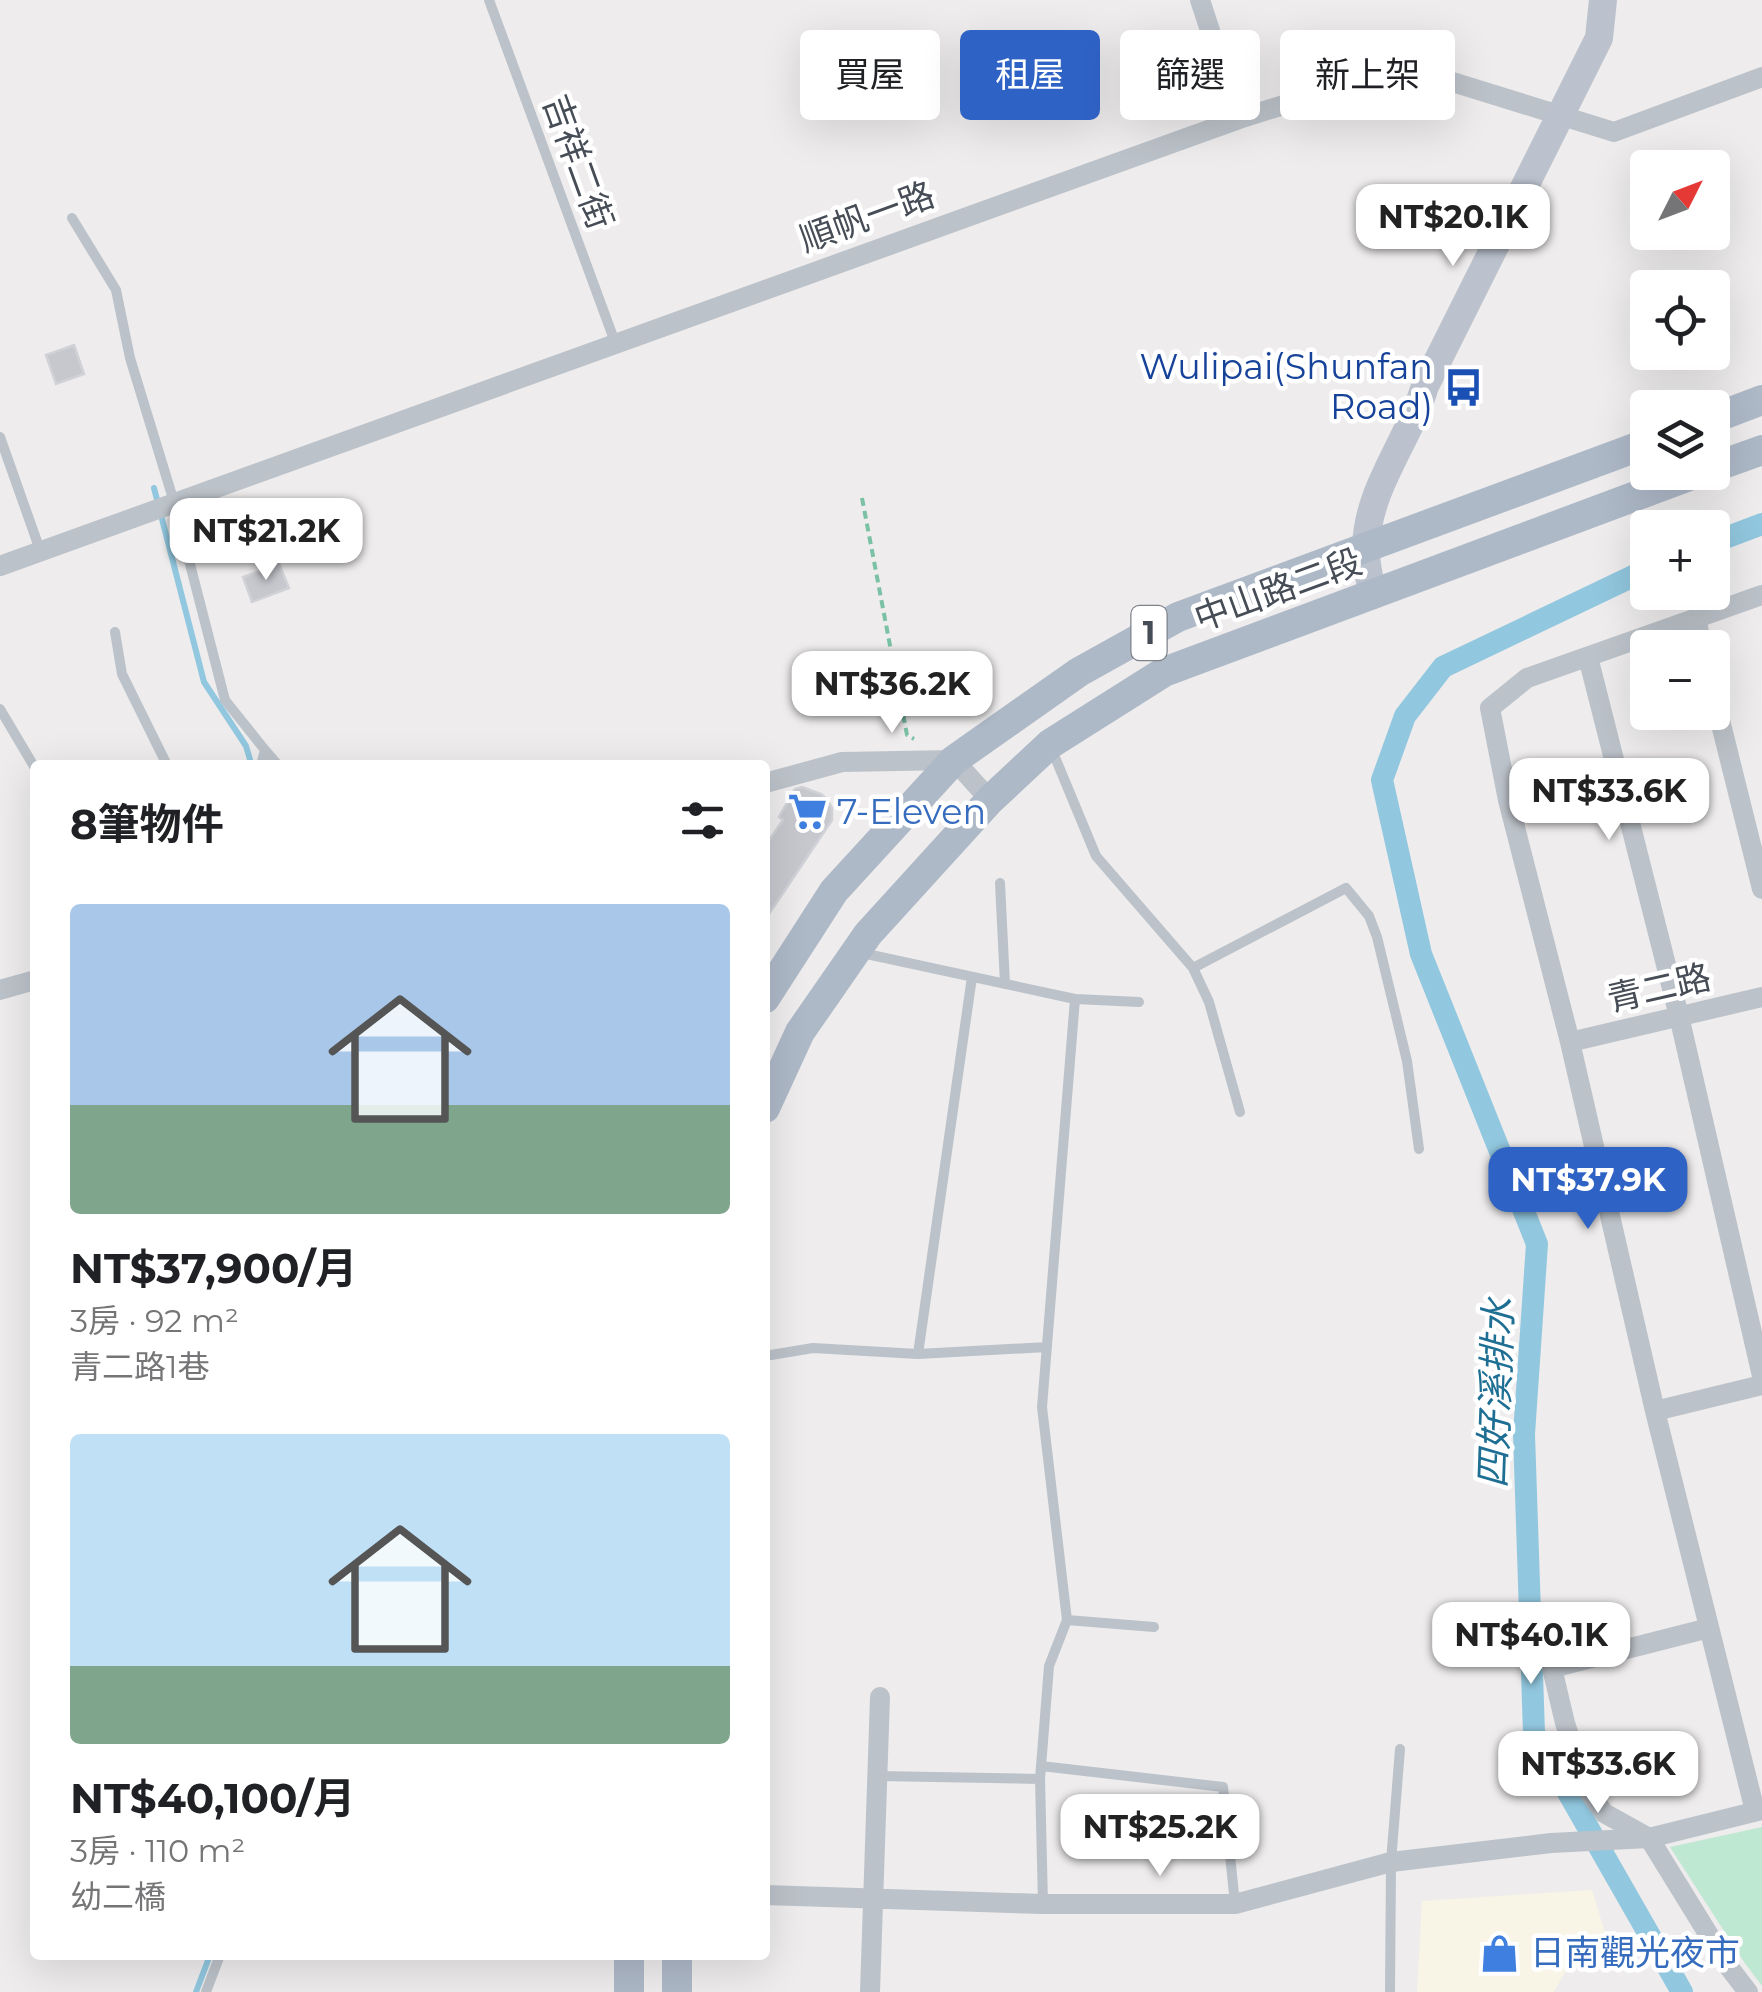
<!DOCTYPE html>
<html lang="zh-TW">
<head>
<meta charset="utf-8">
<style>
  body { margin:0; font-family:Montserrat,"Noto Sans TC",sans-serif; background:#f6f6f6; color:#202124; height:100vh; display:flex; flex-direction:column; font-size:38px; white-space:nowrap }
  * { box-sizing:border-box; margin:0 }
  p { font-size:32px; color:#757577 }
  .icon { flex:none; width:55px; height:55px; fill:none; stroke:currentColor; stroke-width:2; stroke-linecap:round; stroke-linejoin:round }
  .map { position:relative; flex:1; overflow:hidden }
  .details { position:absolute; left:30px; top:760px; width:740px; height:1200px; display:flex; flex-direction:column; background:#fff; border-radius:10px; box-shadow:0 10px 40px #0002 }
  .details>* { flex:none }
  .hud { position:absolute; left:800px; top:30px; width:810px; height:90px; display:flex; gap:20px }
  .needle { width:65px; rotate:48deg }
  .fabs { position:absolute; left:1630px; top:150px; display:grid; gap:20px }
  .fabs a { display:grid; place-items:center; width:100px; height:100px; border-radius:10px; background:#fff; box-shadow:0 10px 40px #0002; font-size:50px }
  .price { position:absolute; translate:-50% -85px; padding:0 22px; border-radius:20px; background:#fff; color:#222; font-size:32px; line-height:65px; filter:drop-shadow(0 2px 5px #0008) }
  .price::after { content:''; position:absolute; left:50%; top:60px; width:30px; height:22px; margin-left:-15px; background:inherit; clip-path:polygon(0 0,100% 0,50% 100%) }
  .price.on { background:#2f62c5; color:#fff }
  ul { padding:0; list-style:none }
  li { display:grid; align-content:center; gap:20px; height:530px; padding:0 40px }
  li span { display:grid; place-items:center; height:310px; border-radius:10px; color:#555 }
  li>.icon { margin-inline-start:auto }
  span .icon { width:180px; height:180px; fill:#fffc; stroke-width:1 }
  li b { font-size:42px }
  h2 { display:flex; justify-content:space-between; align-items:center; height:120px; padding:0 40px; font-size:42px }
  .pill { padding:0 35px; border-radius:10px; background:#fff; box-shadow:0 10px 40px #0002; font-size:35px; line-height:90px }
  .pill.on { background:#2f62c5; color:#fff }
  .map>svg:first-child { display:block }
  .commercial { fill:#f8f5e6 }
  .green { fill:#bfe8d2 }
  .lines { fill:none; stroke-linecap:round; stroke-linejoin:round }
  .stream { stroke:#91c7df; stroke-width:6 }
  .canal { stroke:#91c7df; stroke-width:22 }
  .building { fill:#c7c8ce; stroke:#d0d2d7; stroke-width:2.5 }
  .path { stroke:#7bc1a5; stroke-width:4; stroke-dasharray:8 5; stroke-linecap:butt }
  .lane { stroke:#bcc2c9; stroke-width:10 }
  .street { stroke:#bcc2c9; stroke-width:20 }
  .secondary { stroke:#bbc2ce; stroke-width:28 }
  .primary { stroke:#aeb9c8; stroke-width:30 }
  .labels { text-anchor:middle; stroke-width:9; stroke-linejoin:round; paint-order:stroke }
  .shield { fill:#fff; stroke:#7e8289; stroke-width:2.5 }
  .shield-label { font-size:32px; font-weight:bold; fill:#474d56 }
  .street-label { font-size:35px; fill:#474d56; stroke:#fff }
  .transit-label { font-size:35px; fill:#164399; stroke:#fff; text-anchor:end }
  .shop-label { font-size:35px; fill:#366cbe; stroke:#fff; text-anchor:start }
  .water-label { font-size:38px; font-style:italic; fill:#1e6f93; stroke:#fff }
</style>
</head>
<body>
<div class="map">
<svg width="1762" height="1992" viewBox="0 0 1762 1992">
  <rect width="100%" height="100%" fill="#eeecec"/>
  <path class="commercial" d="M1592,1890l13,43 -12,7 -24,25 -15,27h-137l5,-91z"/>
  <path class="green" d="M1762,1827v159l-18,-24 -74,-115z"/>
  <g class="lines">
    <path class="stream" d="M154,488l50,194 42,64 5,17 -3,2
      M196,1992l14,-37"/>
    <path class="canal" d="M1712,543l50,-19
      M1648,569l-205,98 -38,49 -23,64 39,174 116,290 -13,190 10,299 148,259"/>
  </g>
  <path class="building" d="M74,345l10,29 -28,10 -10,-29z
    M279,564l10,24 -37,14 -9,-25z
    M802,787l19,7 6,5 5,9v12l-67,100v-74l18,-26 -4,-3 16,-28z"/>
  <g class="lines">
    <path class="path" d="M862,498l45,237 7,4"/>
    <path class="lane" d="M489,0l126,342
      M72,218l44,72 14,68 44,144 51,198 40,50 -4,15
      M0,437l40,113
      M115,632l7,42 45,91
      M0,709l35,59
      M265,750l13,15
      M1052,750l44,106 97,112 16,34 31,110
      M1000,883l5,101
      M862,953l213,46 -33,408 25,213 -18,46 -9,113 3,125
      M1193,968l153,-80 23,28 8,21 30,124 12,88
      M1075,999l64,3
      M918,1354l54,-377
      M765,1356l48,-8 105,6 129,-7
      M1067,1620l87,7
      M1041,1766l182,21 12,117
      M878,1776l162,3
      M206,1992l14,-37
      M1390,1992l1,-130 9,-113"/>
    <path class="street" d="M1200,0l39,119
      M0,566l1239,-447 165,-52 210,65 148,-55
      M1696,619l7,29
      M1588,657l91,359 83,360
      M1712,688l50,201
      M765,783l77,-21 112,-2 36,40
      M0,990l35,-10
      M1570,1042l192,-45
      M1655,1411l107,-26
      M1709,1628l-157,40 13,55 21,65 18,25 45,25 79,128 20,26
      M1755,1811l-100,-400 -85,-369 -62,-242 -18,-92 37,-30 235,-83
      M765,1895l278,9h192l156,-42 160,-19 98,-5 113,-28
      M870,1992l10,-295"/>
    <path class="secondary" d="M1373,595c-3,-15 -8,-32 -7,-47 1,-60 43,-107 59,-162l174,-348 4,-38"/>
    <path class="primary" d="M1712,419l50,-19
      M1712,468l50,-18
      M765,998l69,-107 120,-131 125,-88 99,-55 470,-174
      M765,1108l35,-76 68,-98 122,-134 60,-56 114,-72 536,-200
      M629,1992v-37
      M677,1992v-37"/>
  </g>
  <defs>
    <symbol id="bus-bare" viewBox="-9 -9 18 18"><path d="M-5-6H5V4H4V6H2V4H-2V6H-4V4H-5ZM-3.5-4V0h7V-4ZM-3.5 1.2v1.5H-2V1.2ZM2 1.2v1.5H3.5V1.2Z" fill="#1a4fb4" stroke="#fff" stroke-width="2.5" paint-order="stroke"/></symbol>
    <symbol id="supermarket-bare" viewBox="-9 -9 18 18"><path d="M-6-5.5h2.5l.6 2H6L4.5 2H-2.5L-4.4-4H-6ZM-1.5 3.2a1.3 1.3 0 1 0 .1 0ZM3 3.2a1.3 1.3 0 1 0 .1 0Z" fill="#3f7fe0" stroke="#fff" stroke-width="2.5" paint-order="stroke"/></symbol>
    <symbol id="shop-bare" viewBox="-9 -9 18 18"><path d="M-5-2.5h2.3a2.7 3.5 0 0 1 5.4 0H5L5.5 6h-11ZM-1.5-2.5h3a1.5 2.3 0 0 0-3 0Z" fill="#3f7fe0" stroke="#fff" stroke-width="2.5" paint-order="stroke"/></symbol>
  </defs>
  <g fill-rule="evenodd">
    <use href="#bus-bare" x="1436" y="360" width="55" height="55"/>
    <use href="#supermarket-bare" x="780" y="784" width="55" height="55"/>
    <use href="#shop-bare" x="1472" y="1926" width="55" height="55"/>
  </g>
  <g class="labels">
    <rect class="shield" x="1131.5" y="606" width="35" height="54" rx="8"/>
    <g class="shield-label">
      <text x="1149" y="644">1</text>
    </g>
    <g class="street-label">
      <text transform="translate(578 162) rotate(70)" y="12">吉祥二街</text>
      <text transform="translate(867 217) rotate(-20)" y="12">順帆一路</text>
      <text transform="translate(1278 590) rotate(-20)" y="12">中山路二段</text>
      <text transform="translate(1659 988) rotate(-13)" y="12">青二路</text>
    </g>
    <g class="transit-label">
      <text x="1433" y="379">Wulipai(Shunfan<tspan x="1433" dy="40">Road)</tspan></text>
    </g>
    <g class="shop-label">
      <text x="837" y="824">7-Eleven</text>
      <text x="1530" y="1965">日南觀光夜市</text>
    </g>
    <g class="water-label">
      <text transform="translate(1496 1393) rotate(-88)" y="13">四好溪排水</text>
    </g>
  </g>
</svg>
<div class="fabs">
<a><svg class="needle" viewBox="-14 -14 28 28"><path d="M0-13l5 13h-10z" fill="#e53935"/><path d="M0 13l5-13h-10z" fill="#757577"/></svg></a>
<a><svg class="icon" aria-label="locate" viewBox="0 0 24 24"><circle cx="12" cy="12" r="6"/><path d="M12 2v4M12 18v4M2 12h4M18 12h4"/></svg></a>
<a><svg class="icon" aria-label="layers" viewBox="0 0 24 24"><path d="M12 4l9 5-9 5-9-5zM3 14l9 5 9-5"/></svg></a>
<a>+</a>
<a>−</a>
</div>
<b class="price" style="left:1453px;top:269px">NT$20.1K</b>
<b class="price" style="left:266px;top:583px">NT$21.2K</b>
<b class="price" style="left:892px;top:736px">NT$36.2K</b>
<b class="price" style="left:1609px;top:843px">NT$33.6K</b>
<b class="price on" style="left:1588px;top:1232px">NT$37.9K</b>
<b class="price" style="left:1531px;top:1687px">NT$40.1K</b>
<b class="price" style="left:1598px;top:1816px">NT$33.6K</b>
<b class="price" style="left:1160px;top:1879px">NT$25.2K</b>
<div class="hud">
<a class="pill">買屋</a>
<a class="pill on">租屋</a>
<a class="pill">篩選</a>
<a class="pill">新上架</a>
</div>
<section class="details">
<h2>8筆物件<svg class="icon" aria-label="filters" viewBox="0 0 24 24"><path d="M4 7h16M4 17h16"/><circle cx="9" cy="7" r="2"/><circle cx="15" cy="17" r="2"/></svg></h2>
<ul>
<li><span style="background:linear-gradient(#a9c7e8 65%,#7fa58c 0)"><svg class="icon" aria-label="home" viewBox="0 0 24 24"><path d="M3 11l9-7 9 7M6 9v11h12V9"/></svg></span><div><b>NT$37,900/月</b><p>3房 · 92 m²</p><p>青二路1巷</p></div></li>
<li><span style="background:linear-gradient(#bfe0f5 75%,#7fa58c 0)"><svg class="icon" aria-label="home" viewBox="0 0 24 24"><path d="M3 11l9-7 9 7M6 9v11h12V9"/></svg></span><div><b>NT$40,100/月</b><p>3房 · 110 m²</p><p>幼二橋</p></div></li>
</ul>
</section>
</div>
</body>
</html>
